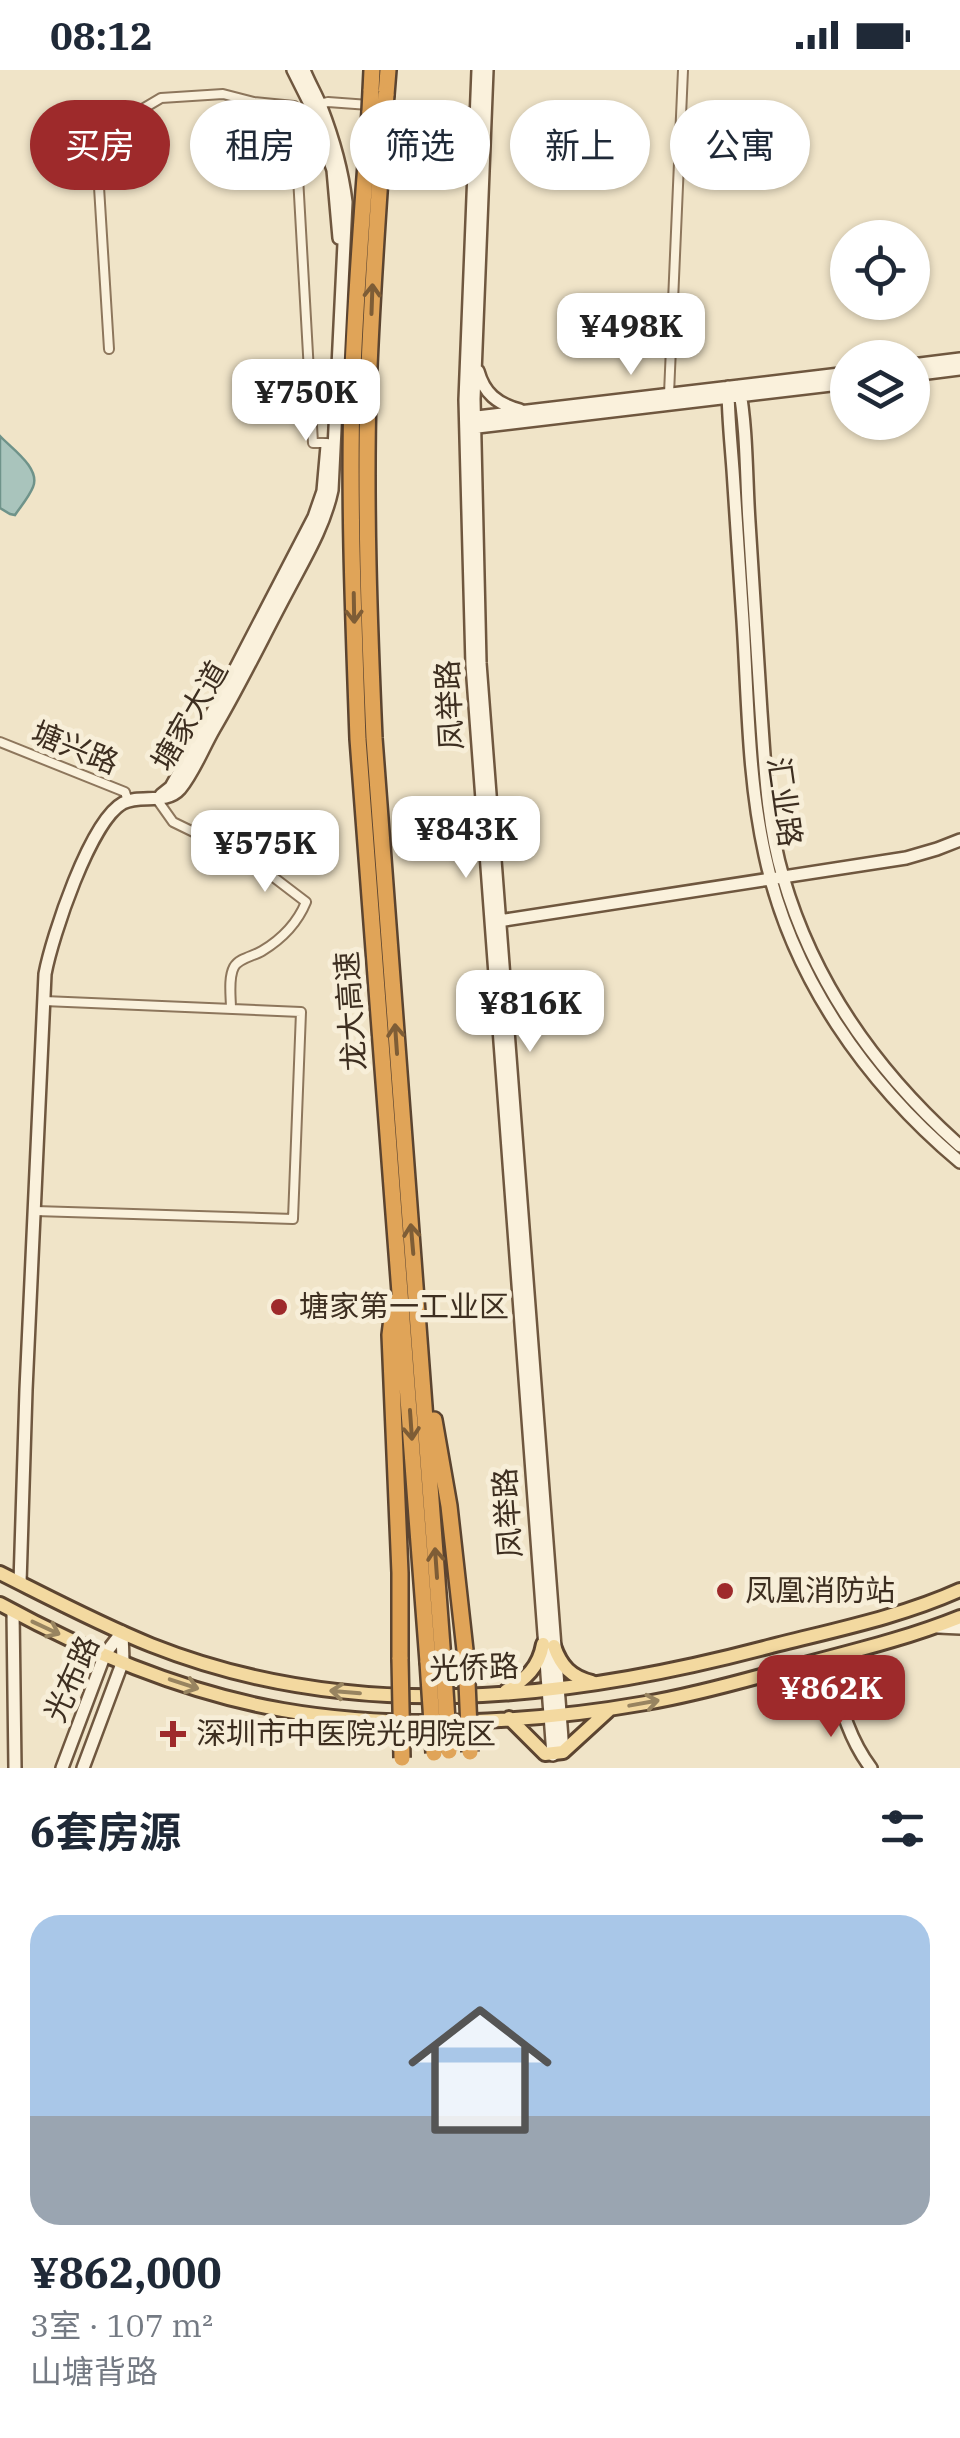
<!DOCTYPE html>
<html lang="zh">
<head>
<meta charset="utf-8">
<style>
  body { margin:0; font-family:"IBM Plex Serif","Noto Sans SC",serif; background:#f6f6f7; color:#1f2937; height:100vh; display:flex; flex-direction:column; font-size:38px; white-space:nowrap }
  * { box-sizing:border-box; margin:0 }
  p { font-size:32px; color:#747a83 }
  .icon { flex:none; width:55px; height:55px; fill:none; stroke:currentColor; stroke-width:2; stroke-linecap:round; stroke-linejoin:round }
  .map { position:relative; height:1698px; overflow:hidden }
  .details { display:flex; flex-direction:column; background:#fff; flex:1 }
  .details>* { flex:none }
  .guide { position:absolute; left:30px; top:30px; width:900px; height:90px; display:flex; gap:20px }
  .controls { position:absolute; left:830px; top:150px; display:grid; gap:20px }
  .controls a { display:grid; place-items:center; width:100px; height:100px; border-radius:50%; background:#fff; box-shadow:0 2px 8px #0004; font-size:50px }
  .price { position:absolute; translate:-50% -85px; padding:0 22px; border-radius:20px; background:#fff; color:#222; font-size:32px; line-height:65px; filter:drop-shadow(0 2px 5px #0008) }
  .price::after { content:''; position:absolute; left:50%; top:60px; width:30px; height:22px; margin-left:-15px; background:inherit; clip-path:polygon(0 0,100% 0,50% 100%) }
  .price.on { background:#9e2a2b; color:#fff }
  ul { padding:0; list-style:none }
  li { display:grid; align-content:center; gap:20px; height:530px; padding:0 30px }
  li+li { border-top:2px solid #e0e1e3 }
  li span { display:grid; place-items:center; height:310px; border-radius:30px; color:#555 }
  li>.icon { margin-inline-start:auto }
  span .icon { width:180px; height:180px; fill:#fffc; stroke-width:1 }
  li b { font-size:42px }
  h2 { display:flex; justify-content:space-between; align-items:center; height:120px; padding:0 30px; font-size:42px }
  .tag { padding:0 35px; border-radius:45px; background:#fff; box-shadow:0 2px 8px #0004; font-size:35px; line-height:90px }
  .tag.on { background:#9e2a2b; color:#fff }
  .status { display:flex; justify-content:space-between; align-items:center; height:70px; padding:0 50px; background:#fff; direction:ltr }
  .status svg { height:28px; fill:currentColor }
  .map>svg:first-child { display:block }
  .water { fill:#a9c4bc; stroke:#6f938a; stroke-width:2.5 }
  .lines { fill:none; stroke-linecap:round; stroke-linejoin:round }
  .street-casing { stroke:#8d765c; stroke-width:12 }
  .secondary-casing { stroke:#6f573f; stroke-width:16 }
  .primary-casing { stroke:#5b4430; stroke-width:18 }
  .highway-casing { stroke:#5b4430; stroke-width:20 }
  .street { stroke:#faf1dc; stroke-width:8 }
  .secondary { stroke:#faf1dc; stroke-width:11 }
  .primary { stroke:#f3d9a0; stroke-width:12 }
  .highway { stroke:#e0a458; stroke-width:15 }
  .highway-bridge-casing { stroke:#5b4430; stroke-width:20; stroke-linecap:butt }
  .highway-bridge { stroke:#e0a458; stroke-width:15 }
  .oneway { stroke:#7e5d36 }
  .oneway2 { stroke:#988460 }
  .poi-dot { fill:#9e2a2b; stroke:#f7eed8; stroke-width:4 }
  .labels { text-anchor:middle; stroke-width:10; stroke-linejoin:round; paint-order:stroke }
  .street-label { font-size:30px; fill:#3d2e20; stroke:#f7eed8 }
  .poi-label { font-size:30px; fill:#3d2e20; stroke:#f7eed8; text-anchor:start }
</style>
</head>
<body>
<div class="status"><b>08:12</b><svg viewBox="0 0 49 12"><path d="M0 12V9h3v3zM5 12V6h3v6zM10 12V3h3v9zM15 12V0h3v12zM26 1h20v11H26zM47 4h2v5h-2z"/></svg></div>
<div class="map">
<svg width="960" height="1698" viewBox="0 0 960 1698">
  <rect width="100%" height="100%" fill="#f0e4c8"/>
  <path class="water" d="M0,366c11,12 41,32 33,51 -4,10 -12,19 -18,28l-5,-1 -10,-6z"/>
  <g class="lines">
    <defs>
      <path id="street" d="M319,34l9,-2 41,3
        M383,36l93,7
        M109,279l-14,-227 39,-8 27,-16 62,-4 31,8 40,4 19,337h14
        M669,324l14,-324
        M0,672l125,50 3,9
        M156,728l17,24 78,38 55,42c-9,22 -24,37 -44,49 -8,5 -23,7 -28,16 -6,11 -3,30 -3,42
        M35,1141l258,8 8,-207 -257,-11"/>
      <path id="secondary" d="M293,0l17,34 23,66 6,68
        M478,0l-13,330 7,265 81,1090
        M487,0l-13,329 6,264 83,1089
        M912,295l48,-6
        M478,301c6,22 19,33 42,39
        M912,305l48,-6
        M739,316c8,44 7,91 10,136 4,63 8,126 12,190 4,55 6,111 22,165 31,107 95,196 177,269
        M728,317c0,28 3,55 5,83 3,50 7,101 10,151 5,78 5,158 22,234 26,122 101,228 195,307
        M469,348l379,-45
        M469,358l379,-45
        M161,725l10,-8 46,-83 97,-187 9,-26 4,-45
        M492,852l414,-64 31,-9 23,-9
        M20,1513l6,-193 19,-416c7,-37 45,-153 78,-171 17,-9 43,2 57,-14 14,-17 23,-41 34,-60 26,-44 48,-90 72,-135 17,-33 38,-66 46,-104l14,-288c-4,-33 -13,-64 -25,-95 -5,-13 -12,-24 -17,-37
        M13,1541l2,157
        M938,1557l22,1
        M850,1583c-4,7 -9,14 -10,22 -6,28 15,72 31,93
        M811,1592l21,15 7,11
        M62,1698l43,-114 17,-22
        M83,1698l40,-107 -1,-29"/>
      <path id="primary" d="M0,1503c50,25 99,51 151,72 199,79 411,56 613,3 65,-17 134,-30 196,-58
        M0,1534c88,48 185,89 283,106 114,20 249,13 363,-7 47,-8 94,-21 140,-34 59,-16 117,-29 174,-52
        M554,1576c7,20 17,31 38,36
        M506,1621c20,-12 33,-24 37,-47
        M509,1648l36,36 18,-2 47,-43"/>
      <path id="highway" d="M371,21l1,-21
        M386,25l2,-25
        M370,41c-7,94 -15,188 -18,283 -3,115 2,230 6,345l70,923
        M384,48c-6,92 -13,183 -16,275 -3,115 1,230 6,345l69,922
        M394,1232l-4,33 10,238v86
        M434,1350l15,86 17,153"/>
    </defs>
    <use href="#street" class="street-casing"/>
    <use href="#secondary" class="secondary-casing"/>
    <use href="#primary" class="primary-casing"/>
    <use href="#highway" class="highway-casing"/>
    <use href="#street" class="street"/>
    <use href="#secondary" class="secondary"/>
    <use href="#primary" class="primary"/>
    <use href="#highway" class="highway"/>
    <defs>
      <path id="highway-bridge" d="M370,41l1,-20
        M384,48l2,-23
        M400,1589l2,99
        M466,1589l4,93
        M443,1590l6,91
        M428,1592l6,91"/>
    </defs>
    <use href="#highway-bridge" class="highway-bridge-casing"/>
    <use href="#highway-bridge" class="highway-bridge"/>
  </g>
  <defs><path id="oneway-shaft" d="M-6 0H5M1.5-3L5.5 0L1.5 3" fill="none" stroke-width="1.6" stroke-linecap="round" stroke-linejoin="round" transform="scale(2.5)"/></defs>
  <g class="oneway">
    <use href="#oneway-shaft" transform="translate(372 229) rotate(-88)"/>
    <use href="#oneway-shaft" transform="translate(354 538) rotate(89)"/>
    <use href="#oneway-shaft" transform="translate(396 969) rotate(-94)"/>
    <use href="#oneway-shaft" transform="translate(412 1169) rotate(-95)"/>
    <use href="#oneway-shaft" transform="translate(411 1355) rotate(86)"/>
    <use href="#oneway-shaft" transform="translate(436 1493) rotate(-94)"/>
  </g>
  <g class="oneway2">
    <use href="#oneway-shaft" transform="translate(46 1558) rotate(25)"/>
    <use href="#oneway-shaft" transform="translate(184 1614) rotate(18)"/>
    <use href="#oneway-shaft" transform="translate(345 1622) rotate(-175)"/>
    <use href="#oneway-shaft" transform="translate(644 1633) rotate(-10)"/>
  </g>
  <g class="poi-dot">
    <circle cx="279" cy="1237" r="10"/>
    <circle cx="725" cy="1521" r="10"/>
    <path d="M168 1649h10v10h10v10h-10v10h-10v-10h-10v-10h10z"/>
  </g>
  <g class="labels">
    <g class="street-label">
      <text transform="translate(450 635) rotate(-93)" y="10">凤举路</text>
      <text transform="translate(190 646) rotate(-60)" y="10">塘家大道</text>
      <text transform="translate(75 678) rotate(22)" y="10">塘兴路</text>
      <text transform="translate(784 732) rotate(82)" y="10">汇业路</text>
      <text transform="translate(351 941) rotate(-94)" y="10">龙大高速</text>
      <text transform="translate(508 1443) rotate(-94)" y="10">凤举路</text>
      <text transform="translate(474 1598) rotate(-2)" y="10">光侨路</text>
      <text transform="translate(72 1609) rotate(-66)" y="10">光布路</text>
    </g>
    <g class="poi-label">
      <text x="299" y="1247">塘家第一工业区</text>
      <text x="745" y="1531">凤凰消防站</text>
      <text x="196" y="1674">深圳市中医院光明院区</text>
    </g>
  </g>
</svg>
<div class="controls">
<a><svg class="icon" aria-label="locate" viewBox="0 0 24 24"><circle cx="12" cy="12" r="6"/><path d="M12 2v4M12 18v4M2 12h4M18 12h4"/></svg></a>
<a><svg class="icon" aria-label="layers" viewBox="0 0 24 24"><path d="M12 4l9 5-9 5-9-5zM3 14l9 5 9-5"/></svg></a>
</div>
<b class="price" style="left:631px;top:308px">¥498K</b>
<b class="price" style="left:306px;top:374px">¥750K</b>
<b class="price" style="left:466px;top:811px">¥843K</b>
<b class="price" style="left:265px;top:825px">¥575K</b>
<b class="price" style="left:530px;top:985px">¥816K</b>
<b class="price on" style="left:831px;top:1670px">¥862K</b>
<div class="guide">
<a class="tag on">买房</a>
<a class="tag">租房</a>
<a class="tag">筛选</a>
<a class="tag">新上</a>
<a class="tag">公寓</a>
</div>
</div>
<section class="details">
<h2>6套房源<svg class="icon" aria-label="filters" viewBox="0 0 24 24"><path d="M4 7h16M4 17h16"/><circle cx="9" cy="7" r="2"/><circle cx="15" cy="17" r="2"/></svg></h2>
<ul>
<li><span style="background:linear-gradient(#a9c7e8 65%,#9aa5b1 0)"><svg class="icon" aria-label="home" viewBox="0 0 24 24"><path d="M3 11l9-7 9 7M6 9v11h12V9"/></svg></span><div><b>¥862,000</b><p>3室 · 107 m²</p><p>山塘背路</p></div></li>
</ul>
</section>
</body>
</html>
